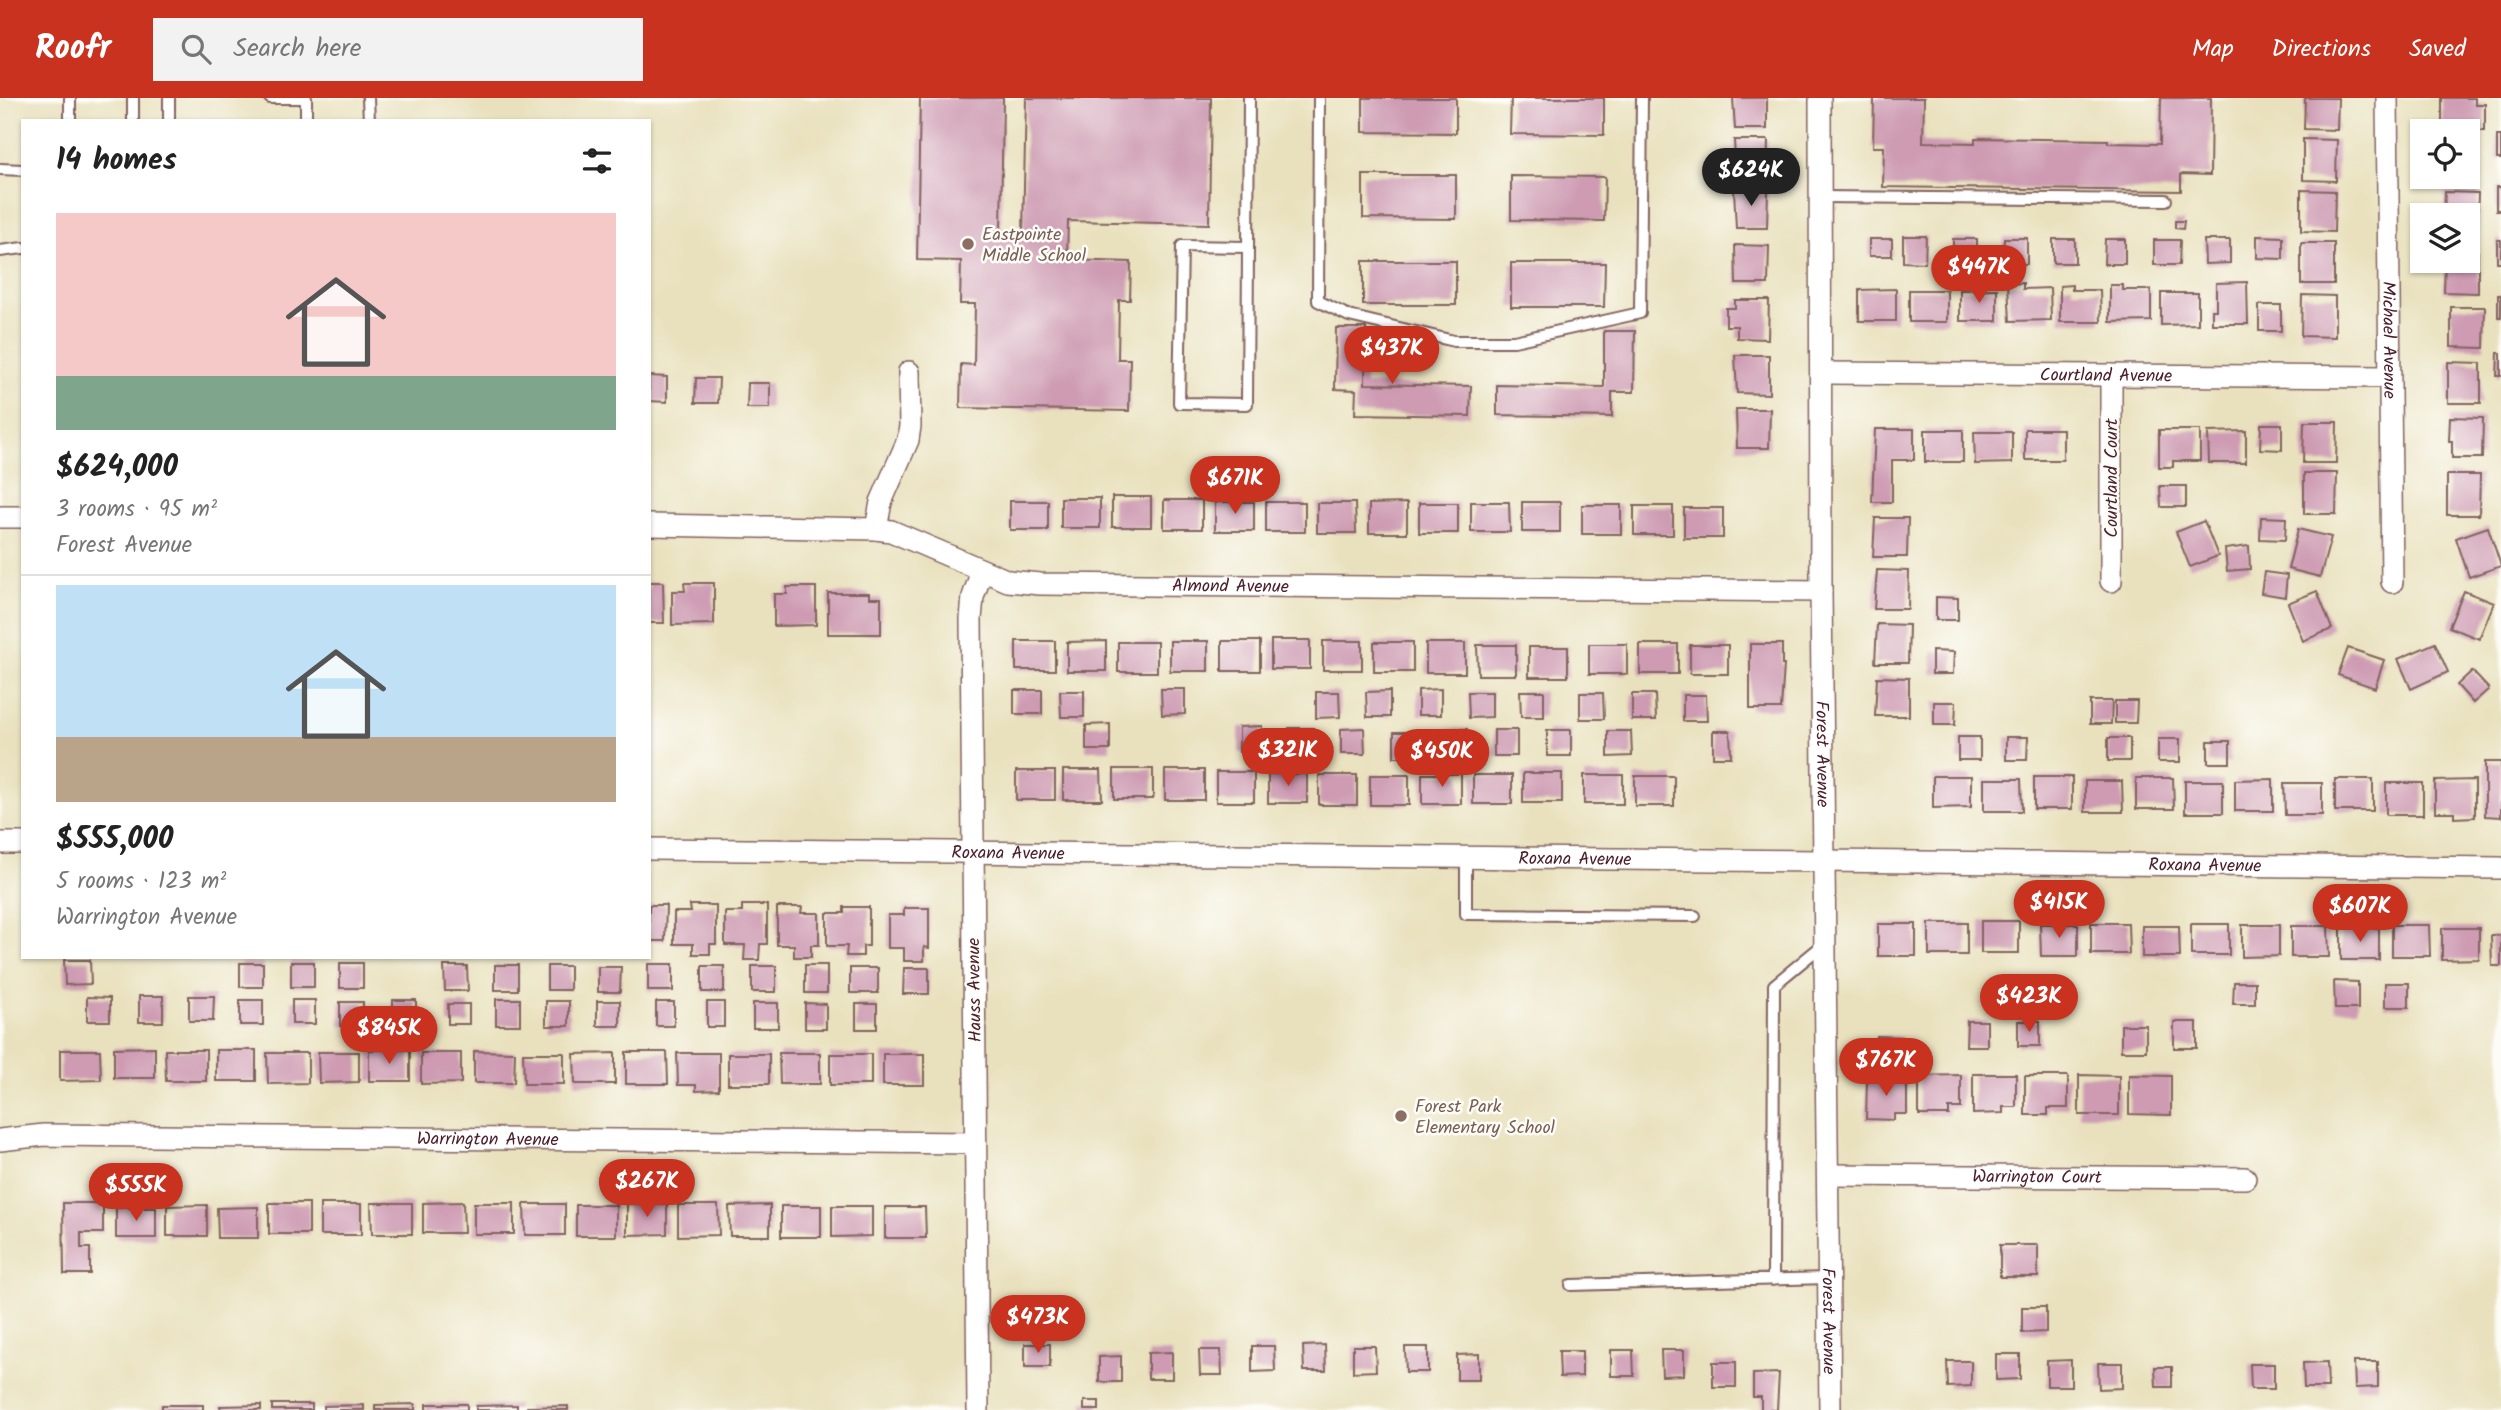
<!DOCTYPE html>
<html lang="en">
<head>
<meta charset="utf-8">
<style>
  body { margin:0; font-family:Kalam,sans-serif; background:#f2f2f2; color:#222; height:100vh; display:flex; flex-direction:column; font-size:26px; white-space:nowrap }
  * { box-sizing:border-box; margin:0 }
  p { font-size:23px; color:#767676 }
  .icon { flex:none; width:38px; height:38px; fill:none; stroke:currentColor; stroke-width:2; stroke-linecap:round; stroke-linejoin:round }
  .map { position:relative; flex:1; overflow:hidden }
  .details { position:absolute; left:21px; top:21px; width:630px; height:840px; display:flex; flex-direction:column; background:#fff; border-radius:0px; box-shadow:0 2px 5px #0004 }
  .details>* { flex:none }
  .buttons { position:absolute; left:2410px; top:21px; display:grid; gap:14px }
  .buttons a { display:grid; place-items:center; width:70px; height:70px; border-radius:0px; background:#fff; box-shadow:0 2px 5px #0004; font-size:35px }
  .price { position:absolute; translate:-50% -60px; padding:0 16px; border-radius:24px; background:#c8321e; color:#fff; font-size:23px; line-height:46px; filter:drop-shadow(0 2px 4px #0008) }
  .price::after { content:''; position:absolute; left:50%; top:42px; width:21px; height:16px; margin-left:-10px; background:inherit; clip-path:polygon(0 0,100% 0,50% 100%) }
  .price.selected { background:#222; color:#fff }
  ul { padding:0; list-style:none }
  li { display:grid; align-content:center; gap:14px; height:371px; padding:0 35px }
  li+li { border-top:2px solid #e0e0e0 }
  li span { display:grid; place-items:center; height:217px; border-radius:0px; color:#555 }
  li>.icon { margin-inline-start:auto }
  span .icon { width:126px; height:126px; fill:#fffc; stroke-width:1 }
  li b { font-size:30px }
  h2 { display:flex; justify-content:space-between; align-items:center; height:84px; padding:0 35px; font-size:30px }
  header { display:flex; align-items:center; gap:42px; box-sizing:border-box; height:98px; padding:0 35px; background:#c8321e; color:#fff }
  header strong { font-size:33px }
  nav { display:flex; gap:38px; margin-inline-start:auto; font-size:24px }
  .search { width:490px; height:63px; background:#f2f2f2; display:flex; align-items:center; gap:18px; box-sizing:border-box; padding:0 24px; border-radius:0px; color:#767676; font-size:26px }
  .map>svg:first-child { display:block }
  .building { fill:#ce9bb3 }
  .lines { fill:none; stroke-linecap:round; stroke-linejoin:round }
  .lane-casing { stroke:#82635e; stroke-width:14 }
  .street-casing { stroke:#82635e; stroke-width:24 }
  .lane { stroke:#fff; stroke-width:10 }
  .street { stroke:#fff; stroke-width:21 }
  .education-dot { fill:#8d6e63; stroke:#fdfcf7; stroke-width:2.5 }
  .labels { text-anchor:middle; stroke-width:5; stroke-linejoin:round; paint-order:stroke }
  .education-label { font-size:18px; fill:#785e54; stroke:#fdfcf7; text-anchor:start }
  .street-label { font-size:18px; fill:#4a1f2b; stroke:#fdfcf7 }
</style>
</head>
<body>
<header>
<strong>Roofr</strong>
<div class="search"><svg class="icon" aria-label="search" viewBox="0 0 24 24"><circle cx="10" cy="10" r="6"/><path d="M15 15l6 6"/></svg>Search here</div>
<nav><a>Map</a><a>Directions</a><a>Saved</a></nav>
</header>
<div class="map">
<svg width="2501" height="1312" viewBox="0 0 2501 1312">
  <rect width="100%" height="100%" fill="#fdfcf7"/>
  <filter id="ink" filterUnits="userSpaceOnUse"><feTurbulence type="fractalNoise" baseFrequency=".0143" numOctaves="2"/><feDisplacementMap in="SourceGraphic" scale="14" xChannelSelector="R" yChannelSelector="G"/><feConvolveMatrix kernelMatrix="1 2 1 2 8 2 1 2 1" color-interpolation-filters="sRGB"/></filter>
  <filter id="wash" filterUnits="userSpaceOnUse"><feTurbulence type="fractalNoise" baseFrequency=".00686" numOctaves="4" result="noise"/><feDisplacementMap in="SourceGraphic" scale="28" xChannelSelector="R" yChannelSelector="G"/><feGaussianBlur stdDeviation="1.57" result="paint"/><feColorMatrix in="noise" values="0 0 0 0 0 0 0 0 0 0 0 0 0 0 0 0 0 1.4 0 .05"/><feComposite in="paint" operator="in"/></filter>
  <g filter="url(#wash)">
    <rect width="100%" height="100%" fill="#e9e1be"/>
    <g id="blocks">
      <path class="building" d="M920,0h83l-2,133 22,1 3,-134h185l-2,126 -141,-3 -1,39 64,2 -1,38h-11l-1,59h12l-1,52 -169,-3 1,-44 13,1 1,-61h-15l1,-43 -44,-1z
        M1363,0h93v35l-93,-1z
        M1511,0h93v37l-94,-1z
        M1733,0h34v31h-32z
        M1874,0h50l-1,44 52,1v-5l133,2v3l52,1 1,-46h50l-1,77 -29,-1v17l-298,-4 1,-40h-11z
        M2305,0h33l-1,32 -33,-1z
        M2442,0h33v6h10v27h-43z
        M2497,38h4v23h-4z
        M2303,41l34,1 -1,41 -33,-1z
        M1734,42h34l-1,39 -31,-1z
        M2468,45h8l-1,41 -33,-1v-6h26z
        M1363,77h93v44l-93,-1z
        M1511,78l94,1 -1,44 -93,-1z
        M2496,89h5v23h-5z
        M1734,91l34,1 -1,38h-31z
        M2301,92l34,1 -1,41 -33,-1z
        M2445,94l33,1 -1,41h-9v-19h-24z
        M2175,123h9l-1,8 -8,-1z
        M1903,138h23l-1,27 -22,-1z
        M2257,138l26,1v22l-26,-1z
        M2004,140h23v26l-24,-1z
        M1869,141h23v17h-23z
        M1953,141h24v24h-24z
        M2053,141h22v24h-22z
        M2105,141h20v25h-21z
        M2154,142h26l-1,25h-25z
        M2204,142h26v23l-25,1z
        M2497,142h4v22h-4z
        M2301,145h33v41h-33z
        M1735,147l34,1 -1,38h-32z
        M2468,154h10v41l-34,-1 1,-31h23z
        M1363,163h93v44h-93z
        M1511,165h94l-1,44h-93z
        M2247,184l1,42h-36v-14h4v-27z
        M2023,185v6l27,-1 1,32 -41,1 -2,-37z
        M2072,187v5h28l1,32h-41v-36z
        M2110,187h13v5h28v31l-41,1z
        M1896,191v32h-37v-31z
        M1997,191v32h-37v-31z
        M1909,192h38v32h-38z
        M2161,195h37v31l-37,1z
        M2302,197l33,1v41l-34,-1z
        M2498,197h3v22h-3z
        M1735,202h34l-1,39 -31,-1v-12h-11v-18h9z
        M2259,207h22v26h-22z
        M2451,209h34l-1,41 -33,-1z
        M1336,230h30l-1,56 106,2 -1,30 -115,-2 1,-24 -21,-1z
        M1604,233h31l-1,61h-22v25l-115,-2v-30l107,2z
        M2498,255h3v23h-4z
        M1735,257h34v39l-32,-1z
        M2448,264l33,1v40h-33z
        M649,278l18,1v25l-18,-1z
        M696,280h23l-1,25h-23z
        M748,285h22v25h-23z
        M1736,311h34l-1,39h-32z
        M2450,319l33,1 -1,40h-30v-17h-3z
        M2304,324h33l-1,41h-33z
        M2261,326h21v26l-22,-1z
        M1875,331h39v31h-22v42h-20z
        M2025,331h38v31h-38z
        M1925,332h38v32h-38z
        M2159,332h41v31h-27v6h-14z
        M2246,333v32h-37l-1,-31z
        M1974,334h38v31l-37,1z
        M2304,375h33l-1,41h-32z
        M2447,377h33l-1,40h-32z
        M2160,388h26v21h-25z
        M1112,399h39v30h-39z
        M1061,400h39v30h-39z
        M1164,402h38v29h-38z
        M1010,403h38v29h-38z
        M1215,404h39v29h-39z
        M1266,404h39v30h-39z
        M1471,404h38l1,30h-39z
        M1522,404h38v30h-38z
        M1317,405h38l1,30h-39z
        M1407,405v30h-38v-29z
        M1419,405h39v30h-39z
        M1582,407h39v29h-39z
        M1634,408h39v29h-39z
        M1684,410h39v30h-39z
        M2261,419l25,1 -1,22 -25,-1z
        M1875,420h33l-1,39h-34z
        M2204,423l14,35 -28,11 -14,-35z
        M2488,429l13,39 -32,11 -13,-39z
        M2298,431l33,8 -11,40 -32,-8z
        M2249,448l1,23 -23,2 -2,-22z
        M1877,472l32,1 -1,38h-34z
        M2264,474l23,3 -2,22 -24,-4z
        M649,484h14l1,41h-15z
        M684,485h30v41l-42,1v-34h13z
        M787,489h29v38l-42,1v-32h13z
        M2317,493l15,38 -29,12 -15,-38z
        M2464,493l30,12 -15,36 -30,-12z
        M828,495h41v5h12v36h-53z
        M1936,499l22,1v22h-22z
        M1877,526l32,1 -1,38h-33z
        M1271,542h39v29h-39z
        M1016,543h39v29h-39z
        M1106,543v30h-39v-29z
        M1170,543h38v30h-38z
        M1222,543h38v30h-38z
        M1323,543h39v29h-39z
        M1118,544h39v30h-39z
        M1374,544h39v30h-39z
        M1426,545h39v30h-39z
        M2435,545l13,29 -37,17 -13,-30z
        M1589,546h38v30h-38z
        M1640,546h38v30h-38z
        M1750,546h32v21h2l-3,44h-31z
        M1477,547h39v30h-38z
        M1690,547h38v29h-38z
        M1529,549h39v30h-39z
        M2348,550l36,12 -9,28 -37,-13z
        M1932,553l22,1 -1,22h-21z
        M2472,573l17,18 -16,14 -16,-18z
        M1877,579l32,1v38h-34z
        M1161,591h24v25l-23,1z
        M1441,591v26h-23v-25z
        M1014,592h28v24h-28z
        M1060,593h24v26h-23z
        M1390,593v26h-23l-1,-25z
        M1520,593h24v26h-23z
        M1316,594h23l1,25 -24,1z
        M1468,594h24v25l-23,1z
        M1580,595h23l1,26h-24z
        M1632,596h23l1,26h-24z
        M1683,597h23l1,26h-24z
        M2090,603h22l-1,23h-21z
        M2115,603h22l-1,22h-21z
        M1934,604h22l-1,23h-21z
        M1110,626v26h-24v-25z
        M1262,628l1,26h-24v-25z
        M1289,630h24v25l-23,1z
        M1364,630l1,26h-24v-25z
        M1443,631h24v25l-23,1z
        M1494,632h23v26h-23z
        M1547,632h24v26h-24z
        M1608,633h23l1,25 -24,1z
        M1713,633h17l1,26h-18z
        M1394,634h23l1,25h-24z
        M1958,639h22v23h-22z
        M2006,639h22l-1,23h-21z
        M2108,640h22v23h-22z
        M2158,641h22v23h-22z
        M2208,643h22v22h-22z
        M2485,664h16v55l-16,-1z
        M1114,671h39v30h-39z
        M1063,672h38l1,30h-39z
        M1165,672h39v30h-39z
        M1016,673h39v29h-39z
        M1216,674h38v30h-38z
        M1523,675h39v30h-39z
        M1268,676h39v29h-39z
        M1422,676h39v30h-39z
        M1319,677h38v30h-38z
        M1370,677h39v30h-39z
        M1473,677h39v29h-39z
        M1584,677h39v29h-39z
        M1635,678h39v30h-39z
        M1933,678h38v31l-38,1z
        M2034,679h38v32h-38z
        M2136,680h37l1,31h-38z
        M1984,681h37l1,32h-38z
        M2273,681v32h-38v-31z
        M2335,681h38v32h-38z
        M2475,682v37l-21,1v-6h-19v-31z
        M2085,683h37l1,31h-38z
        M2185,683h38v32h-38z
        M2284,685h38v32h-37z
        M2386,685h37v32h-37z
        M649,807h17l-1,36h-16z
        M690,807h26v39h-6v10h-17v-10h-19v-32h17z
        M742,807h25v39h-7l-1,16h-15l1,-15h-20v-33h17z
        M777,809h25l-1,6h18v32h-8v12h-17v-12h-17z
        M844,809h25v39h-6v10h-17l1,-10h-20v-33h17z
        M904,810h25v40l-5,-1v14h-20v-13h-16v-33h16z
        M1981,823h38v32h-38z
        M1929,825h38v32h-38z
        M2091,825h37l1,31h-38z
        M1878,826h38v32h-38z
        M2040,826h38v32h-37z
        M2191,826h38v31h-38z
        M2242,827h37v31l-37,1z
        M2392,827h37l1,31h-38z
        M2142,828h37l1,31h-38z
        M2291,828h37l1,31h-38z
        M2341,830h38v32h-38z
        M2442,830h37v31l-37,1z
        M2491,837h10v31h-9z
        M64,862h26l1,24 -26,1z
        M291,864h23v25h-23z
        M240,865h23v24h-23z
        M340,865h23v25h-23z
        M648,866h25v27h-25z
        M495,867h23v25h-23z
        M805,867h22v28h-22z
        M444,868h23l1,25h-23z
        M547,868h23v24h-23z
        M702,868h22v26h-22z
        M752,868h24v26h-24z
        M598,869h23l-1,25h-22z
        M850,870h28v25h-28z
        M904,870h25v26h-26z
        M2334,883l24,1v27h-23z
        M2234,884h21v22h-22z
        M2385,885h24v24h-24z
        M139,898h24v26h-24z
        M189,898h25l-1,25h-24z
        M87,899l23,1v23h-23z
        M496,901h24v26h-24z
        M240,902h23v25h-23z
        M292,902h23v24h-23z
        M393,902h23v25h-23z
        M546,903h23v25h-23z
        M597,903h23v25h-23z
        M340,904h23v24h-23z
        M656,904h18v24h-18z
        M707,904h17v25h-17z
        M753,905h25v25h-25z
        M805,905l21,1v25h-21z
        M448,906h21v20h-21z
        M856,906h21v25h-21z
        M1967,923h20v25h-21z
        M2018,923h22v25h-22z
        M2174,924h23v26h-23z
        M2121,927h25v26h-25z
        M1877,938l25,1 -1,23 -25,-1z
        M155,949v31h-41v-30z
        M60,952h40l1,30 -41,1z
        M165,952h41v31h-40z
        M216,952h40v31h-40z
        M369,952h41v31h-41z
        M474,953l41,1 -1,31h-40z
        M318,954h41v30l-40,1z
        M626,954h41l1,32h-42z
        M267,955h41v30l-40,1z
        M421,955h40v30l-40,1z
        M523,955h41v31h-40z
        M615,955v31h-40l-1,-30z
        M677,955h42v37l-23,1v-6h-18z
        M779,955h41v31h-40z
        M728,956h41v30h-41z
        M830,956h41v31h-41z
        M883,956h41v31h-41z
        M1973,976h43v33h-13v6l-30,1z
        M1961,977v33h-12v7h-30v-39z
        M2079,977l40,1v39h-40z
        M2129,977l42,1v39l-42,-1z
        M2025,978h43v32h-20v7h-23z
        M1867,980h40v36h-13v6l-28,-1z
        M463,1104l1,31h-41v-30z
        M63,1105h40v30h-22v15h9v26h-26z
        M269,1105h40v31h-40z
        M371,1105h41v31h-40z
        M474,1105h40v31h-40z
        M320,1106h41v31h-41z
        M524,1106h41v31h-40z
        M627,1106h40v30l-40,1z
        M207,1107v31h-40v-30z
        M576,1107h40v31h-40z
        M678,1107h40l1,30 -41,1z
        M770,1107v31h-40l-1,-30z
        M781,1108h40v31h-40z
        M832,1108h40v30l-40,1z
        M258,1109v31h-40l-1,-30z
        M885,1109h40l1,31h-41z
        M116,1110h40v30h-40z
        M2000,1147h38v32h-38z
        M2022,1209h24v25l-24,1z
        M1025,1246h25v23h-25z
        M1325,1247l1,26h-22l-1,-25z
        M1252,1248h22l1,25 -23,1z
        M1353,1248h22l1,25 -23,1z
        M1405,1249h23v25h-22z
        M1199,1252h22l1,25h-22z
        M1611,1252h22l1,26h-23z
        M1661,1252h23v25l-22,1z
        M1559,1253h23v25l-22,1z
        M1172,1254v27h-24v-26z
        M1479,1256v26h-22v-25z
        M1996,1256h24v25l-24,1z
        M1121,1258v26h-22v-25z
        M2071,1262v26h-24v-25z
        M1947,1263h24v25l-23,1z
        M1713,1264h23v25h-23z
        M2327,1264l1,26h-24l-1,-25z
        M2354,1264h24v25l-23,1z
        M2098,1265h24v25l-23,1z
        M2250,1266h24v25h-23z
        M2155,1269h17v20h-16z
        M1779,1275l-2,37h-16v-13h-8v-23z
        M1084,1303h15v9h-15z
        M272,1306h40v6h-40z
        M415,1306v6h-40v-5z
        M426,1306h41v6h-41z
        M162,1307h41v5h-41z
        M261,1307v5h-40l-1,-4z
        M364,1307v5h-40v-4z
        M517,1307v5h-41v-4z
        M568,1308v4h-41v-3z"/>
    </g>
  </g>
  <g filter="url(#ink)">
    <use href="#blocks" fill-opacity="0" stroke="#82635e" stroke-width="2"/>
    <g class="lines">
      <defs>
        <path id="lane" d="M169,0v23
          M270,0h36
          M306,0v23
          M368,0l1,23
          M1319,0l-1,203 31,15 105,25h60l126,-28 2,-215
          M70,23v-23
          M133,23v-23
          M0,71l23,1
          M1820,99l346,3
          M1248,149l-66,-1 -3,157 68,1 2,-306
          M0,153l23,-3
          M1466,760v56l229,2
          M1773,1182l1,-295 51,-42
          M1571,1187l258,-7"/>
        <g id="street">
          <path id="s1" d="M1820,0l1,493 9,819"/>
          <path id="s2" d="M2387,0l5,484"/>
          <path id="s3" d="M1822,275l567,4"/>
          <path d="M2111,277v206"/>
          <path d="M0,419h23"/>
          <path id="s4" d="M649,427l227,4 15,2 117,50 32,3 781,7"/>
          <path d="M876,431l5,-27 27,-62 2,-14 -1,-54"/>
          <path d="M0,745h23"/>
          <path id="s5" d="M649,751l1852,19"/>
          <path id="s6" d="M0,1042l44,-5 931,8"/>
          <path id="s7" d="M1829,1077l416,3"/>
          <path d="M978,1312l-7,-791 2,-22 9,-26"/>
        </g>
      </defs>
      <use href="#lane" class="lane-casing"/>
      <use href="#street" class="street-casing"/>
      <use href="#lane" class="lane"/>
      <use href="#street" class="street"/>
    </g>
  </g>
  <g class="education-dot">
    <circle cx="968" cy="146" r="7"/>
    <circle cx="1401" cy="1018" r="7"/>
  </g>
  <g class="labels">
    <g class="education-label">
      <text x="982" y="142">Eastpointe<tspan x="982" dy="21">Middle School</tspan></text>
      <text x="1415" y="1014">Forest Park<tspan x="1415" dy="21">Elementary School</tspan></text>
    </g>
    <g class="street-label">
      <text dy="6" stroke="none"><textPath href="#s2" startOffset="242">Michael Avenue</textPath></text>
      <text dy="6" stroke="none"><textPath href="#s3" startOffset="284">Courtland Avenue</textPath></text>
      <text transform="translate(2111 380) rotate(-90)" y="6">Courtland Court</text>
      <text dy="6" stroke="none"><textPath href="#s4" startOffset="592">Almond Avenue</textPath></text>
      <text dy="6" stroke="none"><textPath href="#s1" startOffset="656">Forest Avenue</textPath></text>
      <text dy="6" stroke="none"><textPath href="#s5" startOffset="359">Roxana Avenue</textPath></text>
      <text dy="6" stroke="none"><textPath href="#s5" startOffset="926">Roxana Avenue</textPath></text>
      <text dy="6" stroke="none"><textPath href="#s5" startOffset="1556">Roxana Avenue</textPath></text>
      <text transform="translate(974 892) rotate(-91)" y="6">Hauss Avenue</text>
      <text dy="6" stroke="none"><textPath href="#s6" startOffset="488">Warrington Avenue</textPath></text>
      <text dy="6" stroke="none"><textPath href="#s7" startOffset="208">Warrington Court</textPath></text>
      <text dy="6" stroke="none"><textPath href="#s1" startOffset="1223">Forest Avenue</textPath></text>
    </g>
  </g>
</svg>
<div class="buttons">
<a><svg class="icon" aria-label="locate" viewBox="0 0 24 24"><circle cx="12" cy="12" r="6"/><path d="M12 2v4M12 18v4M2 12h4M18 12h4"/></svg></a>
<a><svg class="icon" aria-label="layers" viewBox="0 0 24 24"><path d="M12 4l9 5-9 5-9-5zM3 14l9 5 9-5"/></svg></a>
</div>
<b class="price selected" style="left:1751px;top:110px">$624K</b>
<b class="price" style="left:1979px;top:207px">$447K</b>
<b class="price" style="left:1392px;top:288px">$437K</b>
<b class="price" style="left:1235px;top:418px">$671K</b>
<b class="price" style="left:1288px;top:690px">$321K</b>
<b class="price" style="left:1442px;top:691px">$450K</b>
<b class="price" style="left:2059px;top:842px">$415K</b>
<b class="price" style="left:2360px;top:846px">$607K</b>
<b class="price" style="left:2029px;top:936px">$423K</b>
<b class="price" style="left:389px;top:968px">$845K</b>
<b class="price" style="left:1886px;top:1000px">$767K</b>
<b class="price" style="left:647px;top:1121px">$267K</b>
<b class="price" style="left:136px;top:1125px">$555K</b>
<b class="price" style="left:1038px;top:1257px">$473K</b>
<section class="details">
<h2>14 homes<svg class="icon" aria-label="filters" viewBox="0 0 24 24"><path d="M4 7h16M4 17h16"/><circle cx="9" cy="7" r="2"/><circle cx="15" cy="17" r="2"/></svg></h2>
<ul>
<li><span style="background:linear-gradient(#f6c9c9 75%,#7fa58c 0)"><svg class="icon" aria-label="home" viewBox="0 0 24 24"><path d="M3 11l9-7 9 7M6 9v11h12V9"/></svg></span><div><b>$624,000</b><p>3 rooms · 95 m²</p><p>Forest Avenue</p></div></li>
<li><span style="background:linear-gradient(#bfe0f5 70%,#b9a48a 0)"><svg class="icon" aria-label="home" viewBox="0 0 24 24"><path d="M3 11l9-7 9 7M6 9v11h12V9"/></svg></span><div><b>$555,000</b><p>5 rooms · 123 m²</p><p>Warrington Avenue</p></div></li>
</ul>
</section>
</div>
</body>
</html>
